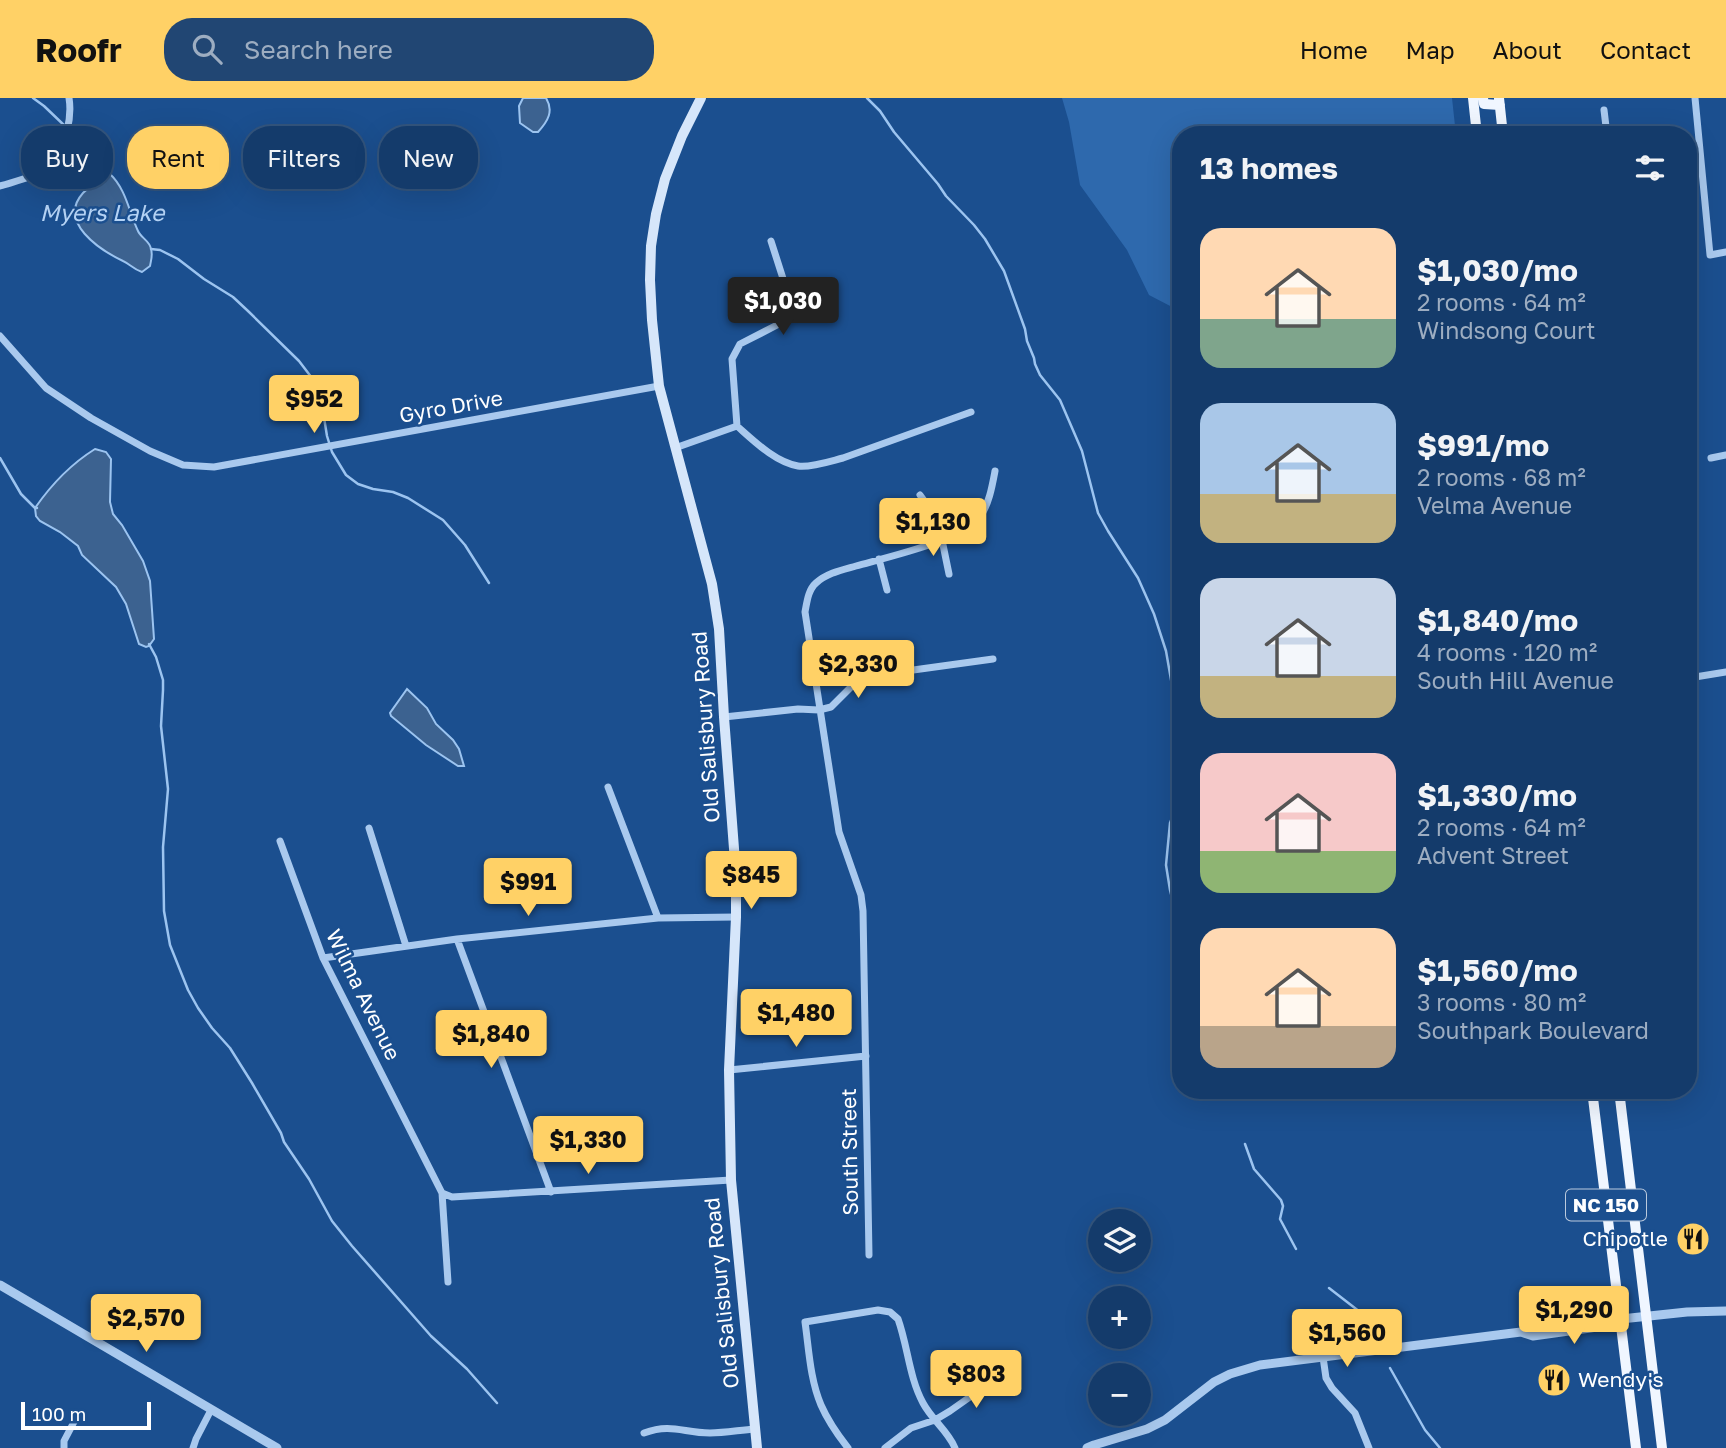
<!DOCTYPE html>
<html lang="en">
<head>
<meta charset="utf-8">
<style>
  body { margin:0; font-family:"Golos Text",sans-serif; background:#214673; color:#f1f3f6; height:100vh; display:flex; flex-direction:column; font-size:26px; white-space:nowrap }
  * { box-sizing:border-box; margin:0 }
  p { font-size:23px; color:#9dadc1 }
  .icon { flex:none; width:38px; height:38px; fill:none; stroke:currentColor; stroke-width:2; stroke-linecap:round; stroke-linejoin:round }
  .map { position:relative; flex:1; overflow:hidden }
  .sheet { position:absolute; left:1172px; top:28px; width:525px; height:973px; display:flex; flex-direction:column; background:#143b6b; border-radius:28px; box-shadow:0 7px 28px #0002,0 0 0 2px #33557e }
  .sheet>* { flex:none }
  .top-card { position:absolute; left:21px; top:28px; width:665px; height:63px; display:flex; gap:14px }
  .buttons { position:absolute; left:1088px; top:1111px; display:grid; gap:14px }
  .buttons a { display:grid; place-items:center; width:63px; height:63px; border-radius:50%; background:#143b6b; box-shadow:0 7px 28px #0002,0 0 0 2px #33557e; font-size:35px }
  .scale { position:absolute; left:21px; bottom:18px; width:130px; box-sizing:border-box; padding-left:7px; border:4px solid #fff; border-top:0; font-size:19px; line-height:24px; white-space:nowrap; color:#fff; -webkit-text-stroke:5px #1b4f8f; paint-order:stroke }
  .price { position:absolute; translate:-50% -60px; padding:0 16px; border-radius:7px; background:#ffd166; color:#111; font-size:23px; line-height:46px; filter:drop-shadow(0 2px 4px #0008) }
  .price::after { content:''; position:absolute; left:50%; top:42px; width:21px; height:16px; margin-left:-10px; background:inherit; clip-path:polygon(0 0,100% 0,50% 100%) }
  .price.on { background:#222; color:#fff }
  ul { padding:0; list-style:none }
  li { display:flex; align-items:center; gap:21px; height:175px; padding:0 28px }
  li span { display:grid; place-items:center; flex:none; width:196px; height:140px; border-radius:21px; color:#555 }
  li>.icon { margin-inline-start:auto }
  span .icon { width:84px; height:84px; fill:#fffc; stroke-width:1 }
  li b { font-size:30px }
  h2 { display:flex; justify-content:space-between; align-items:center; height:84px; padding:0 28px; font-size:30px }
  .tag { padding:0 24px; border-radius:28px; background:#143b6b; box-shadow:0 7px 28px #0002,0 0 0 2px #33557e; font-size:24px; line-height:63px }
  .tag.on { background:#ffd166; color:#111 }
  header { display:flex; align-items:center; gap:42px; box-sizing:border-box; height:98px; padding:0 35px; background:#ffd166; color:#111 }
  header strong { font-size:33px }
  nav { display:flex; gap:38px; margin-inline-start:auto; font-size:24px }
  .search { width:490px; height:63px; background:#214673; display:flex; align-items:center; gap:18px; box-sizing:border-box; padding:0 24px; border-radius:28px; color:#9dadc1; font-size:26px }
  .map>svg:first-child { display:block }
  .green { fill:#2e69ad }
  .water { fill:#3c6290; stroke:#9cc4f0; stroke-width:2 }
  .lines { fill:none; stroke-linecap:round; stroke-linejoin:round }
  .stream { stroke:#9cc4f0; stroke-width:2.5 }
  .minor { stroke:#a9c9ee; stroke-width:7 }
  .tertiary { stroke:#a9c9ee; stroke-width:9 }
  .secondary { stroke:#d6e6fa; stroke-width:10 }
  .primary { stroke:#f0f6ff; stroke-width:10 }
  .labels { text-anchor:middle; stroke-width:5; stroke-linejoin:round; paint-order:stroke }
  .shield { fill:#1b4f8f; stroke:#bbcadd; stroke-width:2 }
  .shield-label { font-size:19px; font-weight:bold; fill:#fff }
  .street-label { font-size:21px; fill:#fff; stroke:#1b4f8f }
  .poi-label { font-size:21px; fill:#fff; stroke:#1b4f8f; text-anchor:end }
  .water-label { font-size:23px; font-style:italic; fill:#b5d3f5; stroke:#1b4f8f }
</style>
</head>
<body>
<header>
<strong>Roofr</strong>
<div class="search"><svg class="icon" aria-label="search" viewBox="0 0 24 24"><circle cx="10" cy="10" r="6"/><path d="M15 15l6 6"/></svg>Search here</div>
<nav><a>Home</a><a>Map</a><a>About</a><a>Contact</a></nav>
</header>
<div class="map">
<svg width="1726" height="1350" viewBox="0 0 1726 1350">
  <rect width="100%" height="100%" fill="#1b4f8f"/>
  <path class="green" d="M1062,0h390l4,37h-275v171l-7,2 -25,-13 -22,-45 -47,-65 -11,-63z"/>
  <path class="water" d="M523,0h23c8,13 2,23 -8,34h-5l-13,-9 -1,-17z
    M110,76c16,15 19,38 28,57 3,7 12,10 13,18 2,6 0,11 -1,17l-8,6c-9,-3 -12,-8 -19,-11 -23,-11 -66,-39 -40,-68 8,-8 16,-14 27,-19z
    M95,351l11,3 5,7 -1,43 3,12 9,11 21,36 7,20 4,58 -5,7 -3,1 -7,-3 -13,-40 -10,-17 -34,-32 -4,-9 -18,-14 -20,-11 -4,-5 -1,-8c16,-23 36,-44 60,-59z
    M407,591l20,19 9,16 17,16 6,9 5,17h-6l-32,-21 -35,-29 -1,-3z"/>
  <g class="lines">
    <path class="stream" d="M33,0l11,8 22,21
      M867,0l13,13 14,21 44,52 8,12 28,29 11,14 19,32 21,58 2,12 7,17 1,6 5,11 20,25 22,51 16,62 10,18 30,47 16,36 12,37 7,40 1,32 4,28v33l-4,29 -4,10 -4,42 4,25 11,44
      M70,35l5,6 15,32
      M151,151l9,1 18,9 26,20 29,18 15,14 51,50 16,21 5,11 7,43 5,16 14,23 12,9 15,5 20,3 15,6 35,22 22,25 24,38
      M0,360l21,36 14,14h2
      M149,546l7,13 7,23v10l-2,36 7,63 -5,58 1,64 6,34 18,45 10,18 14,20 18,20 22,35 29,50 3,9 25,37 23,42 20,25 79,90 36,33 30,34
      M1245,1046l9,25 27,31 2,6 -3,13 16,30
      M1329,1190l31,24 10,17
      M1390,1270l35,62 15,18"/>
    <path class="minor" d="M1695,0l15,157 16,-3
      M1604,12l3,25
      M0,88c36,-11 59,-13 67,-55 3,-12 4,-21 2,-33
      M0,238l46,52 45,30 59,33 33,14 31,2 445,-81
      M737,328l-5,-67 8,-15 39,-20 5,-9 4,-12 -1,-12 -16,-50
      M675,350l62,-22c17,15 38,36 61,40 12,2 33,-5 45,-8l128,-46
      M1711,360l15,-3
      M920,397l13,18 9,27 7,34
      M879,461l8,31
      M1689,580l37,-6
      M724,619l74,-8 21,1 12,-3 28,-28 18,-4 116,-16
      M608,689l50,131
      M369,730l37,118
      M280,743l43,117 119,235 6,89
      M457,841l94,253
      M323,860l134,-19 201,-21 78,-1
      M729,972l137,-14
      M442,1095l10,4 279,-17
      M869,1157l-6,-344 -2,-16 -22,-63 -34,-220c2,-10 3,-22 11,-29 11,-10 26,-13 40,-17 28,-8 108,-26 124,-49 9,-13 12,-30 15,-46
      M1323,1259l3,21 6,10 23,25 14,35
      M644,1335c28,-10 39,0 66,0 15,0 30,-3 45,-4
      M64,1350v-7l11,-21
      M193,1350l3,-9 15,-29
      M848,1350c-11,-14 -20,-27 -27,-43 -11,-26 -12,-55 -16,-83l73,-12 12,2 8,7c10,28 11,58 25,84 9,17 25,28 32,45
      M885,1350l26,-20 24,-8 15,-9 51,-36"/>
    <path class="tertiary" d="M0,1187l277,163
      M1521,1234l12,4 43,-6 35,-5 10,-6
      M1087,1350l7,-3 53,-16 18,-9 49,-38 16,-8 30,-9 261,-33 12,-5 72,-10 16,2 66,-7 39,-1"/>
    <path class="secondary" d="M701,0l-19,38 -17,43 -9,35 -5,32 -1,34 2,40 7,66 53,198 7,45 5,88 12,158v42l-7,153 2,110 26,268"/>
    <path class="primary" d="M1473,0l4,37
      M1483,0l1,6 16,1
      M1499,0l4,37
      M1592,992l44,358
      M1619,992l43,358"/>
  </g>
  <defs>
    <symbol id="restaurant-disc" viewBox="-11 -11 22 22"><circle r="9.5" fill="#ffd166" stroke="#1b4f8f"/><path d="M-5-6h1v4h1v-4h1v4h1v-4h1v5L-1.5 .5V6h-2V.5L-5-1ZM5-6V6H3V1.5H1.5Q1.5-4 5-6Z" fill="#111"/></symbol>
  </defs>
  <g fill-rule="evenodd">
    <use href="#restaurant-disc" x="1674" y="1122" width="38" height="38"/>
    <use href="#restaurant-disc" x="1535" y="1263" width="38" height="38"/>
  </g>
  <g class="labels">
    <rect class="shield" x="1566" y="1091.5" width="80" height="31" rx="5"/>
    <g class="shield-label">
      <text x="1606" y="1114">NC 150</text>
    </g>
    <g class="street-label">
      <text transform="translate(451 309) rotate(-10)" y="7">Gyro Drive</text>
      <text transform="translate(706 629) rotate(-94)" y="7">Old Salisbury Road</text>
      <text transform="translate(363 897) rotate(64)" y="7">Wilma Avenue</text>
      <text transform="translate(850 1054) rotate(-91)" y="7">South Street</text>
      <text transform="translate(722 1195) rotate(-96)" y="7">Old Salisbury Road</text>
    </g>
    <g class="poi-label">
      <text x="1668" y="1148">Chipotle</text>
      <text x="1578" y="1289" text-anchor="start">Wendy's</text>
    </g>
    <g class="water-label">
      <text x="102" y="123">Myers Lake</text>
    </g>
  </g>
</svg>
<div class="buttons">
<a><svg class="icon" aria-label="layers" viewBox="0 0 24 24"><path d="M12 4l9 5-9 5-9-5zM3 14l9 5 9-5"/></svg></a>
<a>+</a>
<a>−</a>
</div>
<div class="scale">100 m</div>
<b class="price on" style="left:783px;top:239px">$1,030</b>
<b class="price" style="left:314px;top:337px">$952</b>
<b class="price" style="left:933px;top:460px">$1,130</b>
<b class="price" style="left:858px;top:602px">$2,330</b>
<b class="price" style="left:751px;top:813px">$845</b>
<b class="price" style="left:528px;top:820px">$991</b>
<b class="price" style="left:796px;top:951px">$1,480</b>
<b class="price" style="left:491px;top:972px">$1,840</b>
<b class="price" style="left:588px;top:1078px">$1,330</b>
<b class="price" style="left:1574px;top:1248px">$1,290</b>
<b class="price" style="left:146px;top:1256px">$2,570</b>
<b class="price" style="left:1347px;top:1271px">$1,560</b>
<b class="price" style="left:976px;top:1312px">$803</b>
<div class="top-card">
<a class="tag">Buy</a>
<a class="tag on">Rent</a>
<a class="tag">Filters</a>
<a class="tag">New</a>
</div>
<section class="sheet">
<h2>13 homes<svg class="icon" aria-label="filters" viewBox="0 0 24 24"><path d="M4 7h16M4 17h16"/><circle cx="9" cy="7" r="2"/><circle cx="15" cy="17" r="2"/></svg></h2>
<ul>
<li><span style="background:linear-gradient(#ffd9b3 65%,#7fa58c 0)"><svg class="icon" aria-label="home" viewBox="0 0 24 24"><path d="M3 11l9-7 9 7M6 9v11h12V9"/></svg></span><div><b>$1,030/mo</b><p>2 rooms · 64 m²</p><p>Windsong Court</p></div></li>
<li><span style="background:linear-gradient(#a9c7e8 65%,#c2b280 0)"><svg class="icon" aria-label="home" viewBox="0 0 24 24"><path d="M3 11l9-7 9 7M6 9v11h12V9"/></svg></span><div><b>$991/mo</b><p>2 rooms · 68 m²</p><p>Velma Avenue</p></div></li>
<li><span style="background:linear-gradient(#c9d6e8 70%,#c2b280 0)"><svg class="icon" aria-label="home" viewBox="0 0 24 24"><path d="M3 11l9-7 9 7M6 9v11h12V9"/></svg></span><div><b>$1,840/mo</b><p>4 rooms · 120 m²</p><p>South Hill Avenue</p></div></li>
<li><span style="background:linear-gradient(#f6c9c9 70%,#8fb573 0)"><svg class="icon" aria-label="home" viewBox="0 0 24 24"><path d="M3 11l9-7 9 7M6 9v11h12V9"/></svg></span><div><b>$1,330/mo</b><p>2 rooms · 64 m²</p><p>Advent Street</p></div></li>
<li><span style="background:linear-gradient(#ffd9b3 70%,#b9a48a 0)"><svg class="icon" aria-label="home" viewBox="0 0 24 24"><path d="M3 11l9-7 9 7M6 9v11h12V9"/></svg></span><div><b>$1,560/mo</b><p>3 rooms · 80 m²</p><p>Southpark Boulevard</p></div></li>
</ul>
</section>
</div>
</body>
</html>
